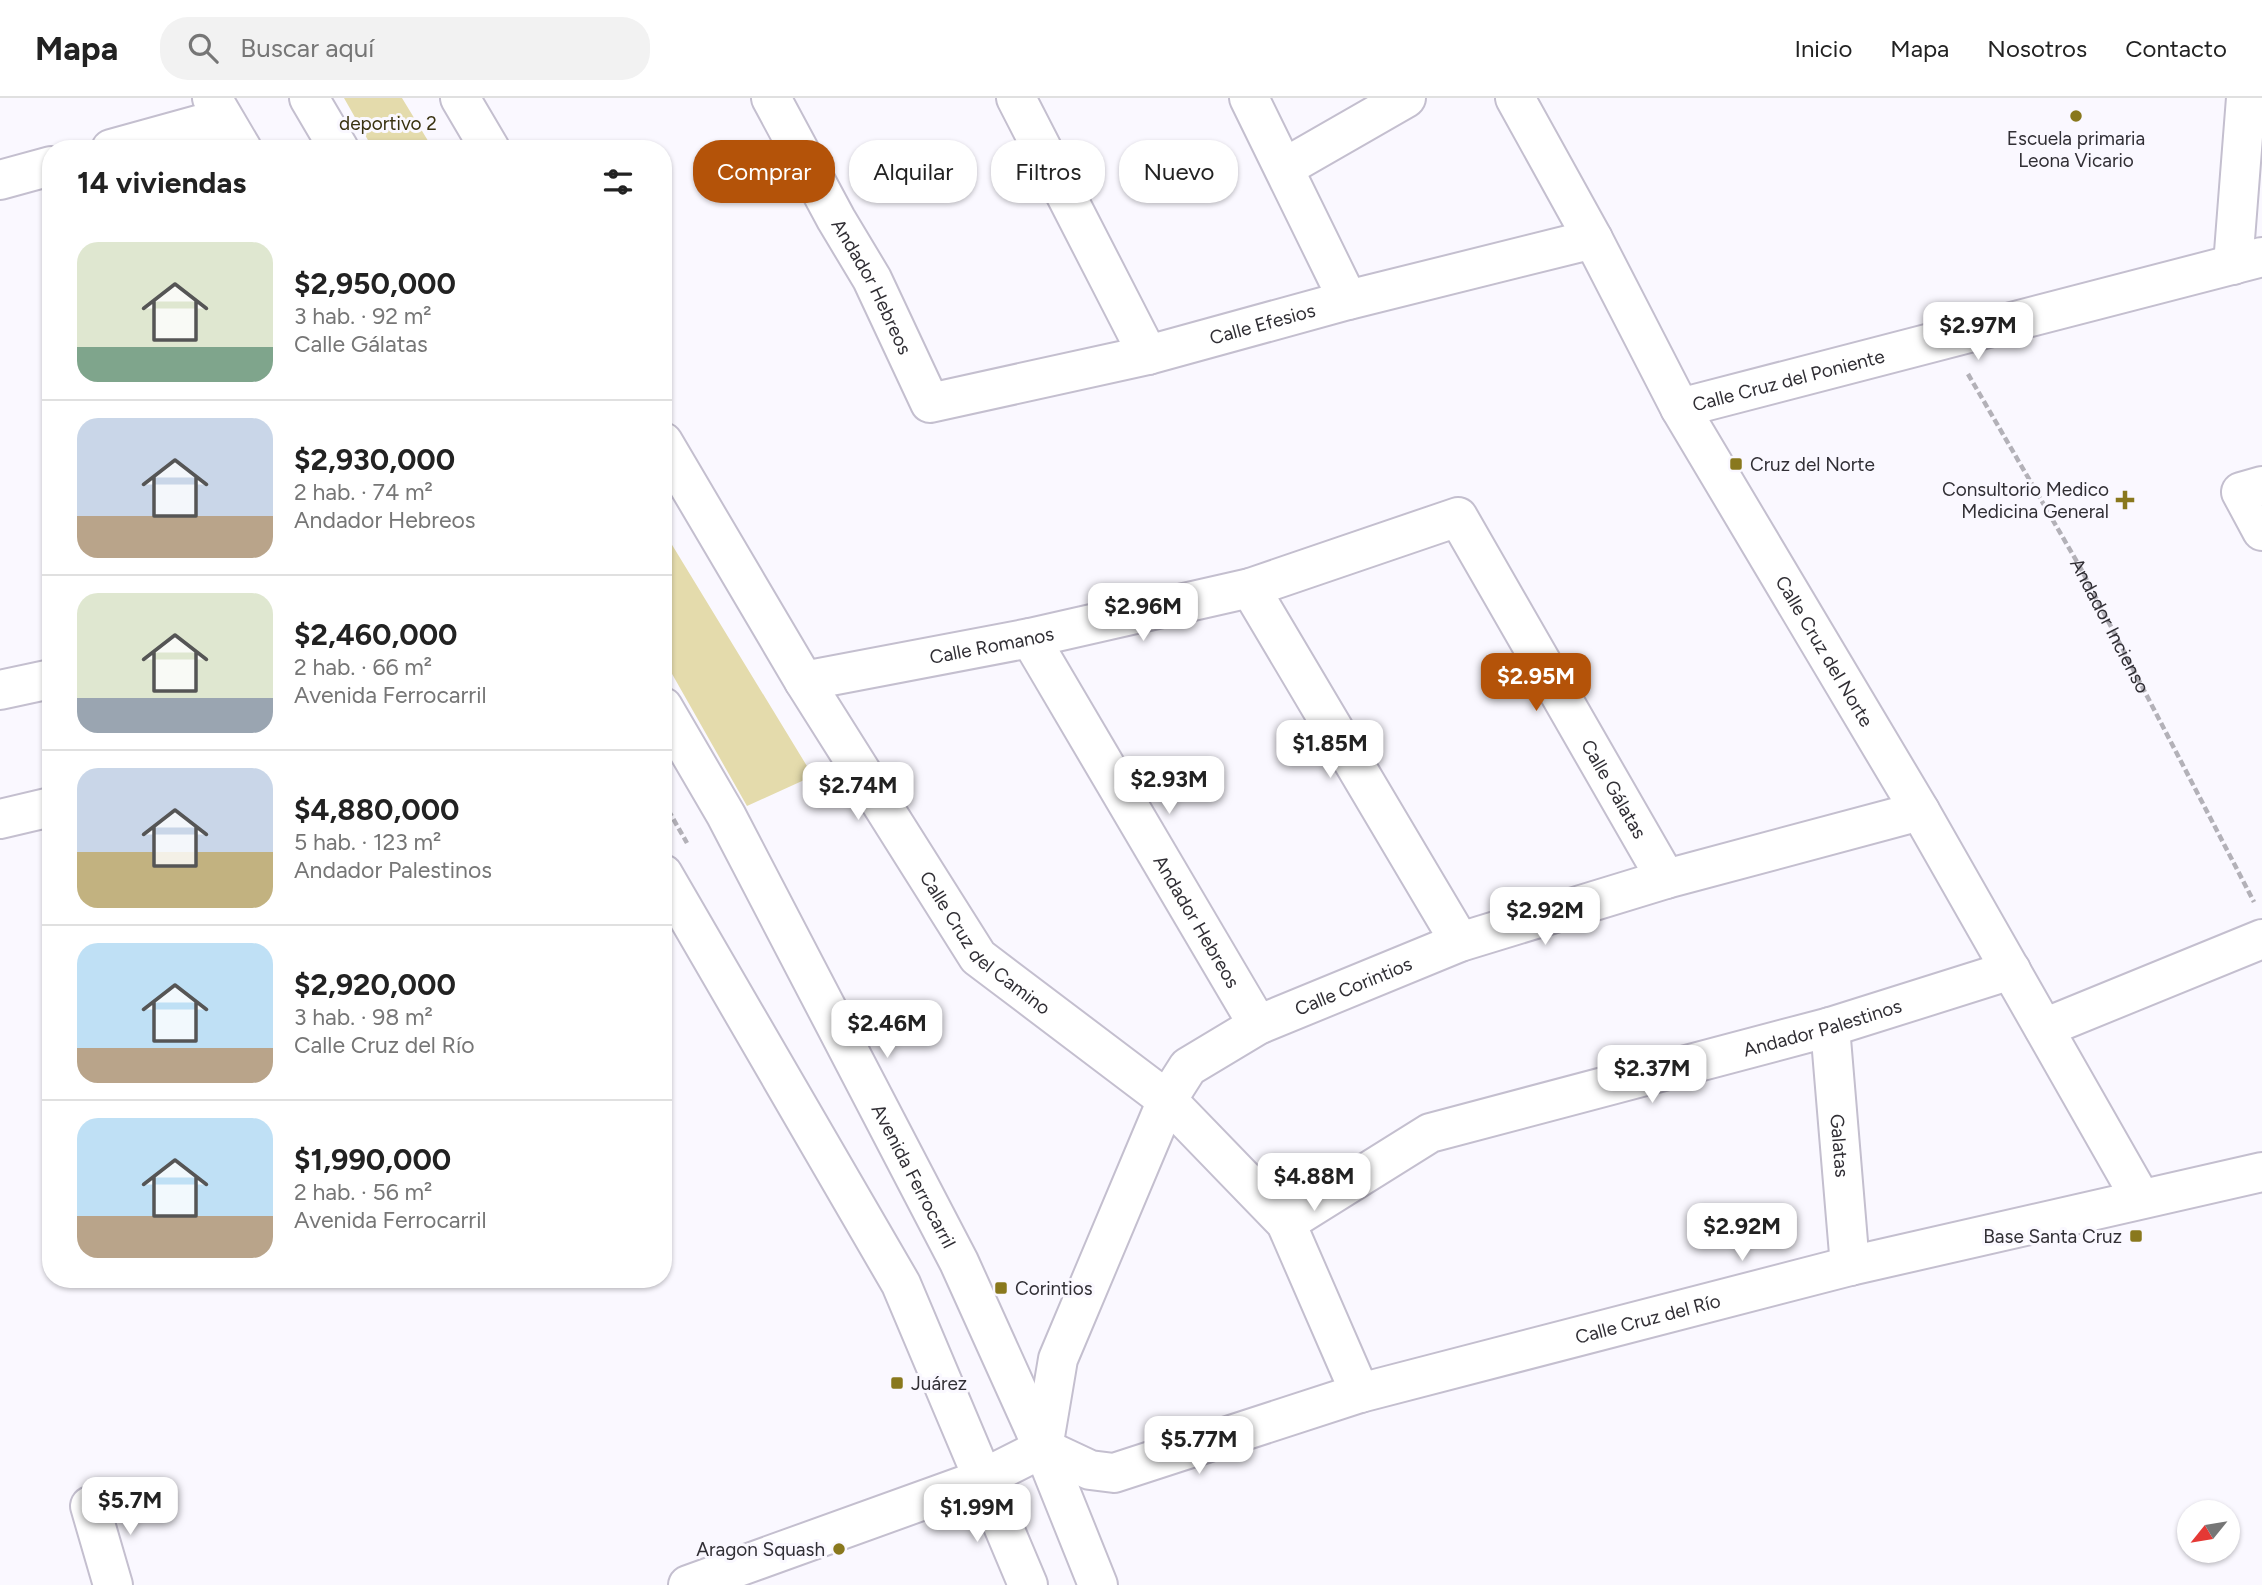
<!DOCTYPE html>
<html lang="es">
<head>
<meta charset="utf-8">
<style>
  body { margin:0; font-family:Figtree,sans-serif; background:#f2f2f2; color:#222; height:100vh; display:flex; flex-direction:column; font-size:26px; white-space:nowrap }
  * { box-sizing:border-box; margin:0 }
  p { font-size:23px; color:#767676 }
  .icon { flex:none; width:38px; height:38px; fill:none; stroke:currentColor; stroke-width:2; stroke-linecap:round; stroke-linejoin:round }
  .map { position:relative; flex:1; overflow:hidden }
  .details { position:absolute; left:42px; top:42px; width:630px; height:1148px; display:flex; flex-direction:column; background:#fff; border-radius:28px; box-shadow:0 2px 5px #0004 }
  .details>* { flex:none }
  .top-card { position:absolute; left:693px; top:42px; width:665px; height:63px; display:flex; gap:14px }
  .needle { width:46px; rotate:240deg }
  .tools { position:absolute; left:2177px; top:1402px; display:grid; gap:14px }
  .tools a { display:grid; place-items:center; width:63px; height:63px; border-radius:50%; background:#fff; box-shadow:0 2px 5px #0004; font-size:35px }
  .price { position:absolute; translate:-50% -60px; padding:0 16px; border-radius:14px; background:#fff; color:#222; font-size:23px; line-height:46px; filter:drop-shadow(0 2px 4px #0008) }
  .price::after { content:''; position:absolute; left:50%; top:42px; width:21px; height:16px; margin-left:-10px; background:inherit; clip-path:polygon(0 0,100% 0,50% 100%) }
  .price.current { background:#b45309; color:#fff }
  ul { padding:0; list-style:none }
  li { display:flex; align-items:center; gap:21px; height:175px; padding:0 35px }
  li+li { border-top:2px solid #e0e0e0 }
  li span { display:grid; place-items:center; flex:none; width:196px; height:140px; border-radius:21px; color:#555 }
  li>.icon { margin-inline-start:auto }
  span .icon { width:84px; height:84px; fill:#fffc; stroke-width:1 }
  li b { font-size:30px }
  h2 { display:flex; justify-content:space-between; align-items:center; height:84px; padding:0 35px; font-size:30px }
  .tag { padding:0 24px; border-radius:28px; background:#fff; box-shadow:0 2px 5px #0004; font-size:24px; line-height:63px }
  .tag.current { background:#b45309; color:#fff }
  header { display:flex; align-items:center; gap:42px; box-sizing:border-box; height:98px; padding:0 35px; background:#fff; border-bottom:2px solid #e0e0e0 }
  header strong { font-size:33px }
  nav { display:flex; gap:38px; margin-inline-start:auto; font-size:24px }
  .search { width:490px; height:63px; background:#f2f2f2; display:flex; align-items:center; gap:18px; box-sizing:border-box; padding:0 24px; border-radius:28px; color:#767676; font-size:26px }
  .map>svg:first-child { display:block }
  .green { fill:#e4dbac }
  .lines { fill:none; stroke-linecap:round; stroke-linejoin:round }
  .minor-casing { stroke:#c4bfcf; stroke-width:42 }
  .major-casing { stroke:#c4bfcf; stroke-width:42 }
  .path { stroke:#b3b1b8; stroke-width:4.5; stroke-dasharray:7 3.5; stroke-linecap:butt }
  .minor { stroke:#fff; stroke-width:38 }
  .major { stroke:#fff; stroke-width:38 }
  .poi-dot { fill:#89781d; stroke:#faf8ff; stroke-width:2.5 }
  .labels { text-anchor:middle; stroke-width:6; stroke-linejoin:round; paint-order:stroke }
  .park-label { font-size:19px; fill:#383110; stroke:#faf8ff }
  .poi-label { font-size:19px; fill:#312f35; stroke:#faf8ff; text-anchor:start }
  .street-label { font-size:19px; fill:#312f35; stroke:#faf8ff }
</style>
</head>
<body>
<header>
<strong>Mapa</strong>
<div class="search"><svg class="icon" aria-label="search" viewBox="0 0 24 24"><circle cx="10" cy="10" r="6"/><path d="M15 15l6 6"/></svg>Buscar aquí</div>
<nav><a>Inicio</a><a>Mapa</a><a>Nosotros</a><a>Contacto</a></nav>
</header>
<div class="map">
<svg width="2262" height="1487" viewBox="0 0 2262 1487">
  <rect width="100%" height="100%" fill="#faf8ff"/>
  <path class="green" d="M344,0h58l31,51h-60z
    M663,432l150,246 -66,30 -84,-148z"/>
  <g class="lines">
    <defs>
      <g id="minor">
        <path d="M460,0l30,51"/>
        <path id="s2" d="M771,0l65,121 36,60 58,124 218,-48 200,-55 245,-61"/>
        <path d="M1016,0l132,257"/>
        <path d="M1249,0l99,202"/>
        <path id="s3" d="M1515,0l78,141 87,169 240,403 221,388"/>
        <path d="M111,51l112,-31"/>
        <path d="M1284,70l122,-70"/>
        <path d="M0,82l51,-14"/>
        <path d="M2233,167l13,-167"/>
        <path id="s4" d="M1680,310l582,-151"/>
        <path id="s5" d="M663,344l141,239 174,276 189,143 119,123 74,170"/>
        <path d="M2262,388l-21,6 21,39"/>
        <path d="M1250,490l210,354"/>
        <path id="s6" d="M1030,540l228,387"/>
        <path id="s7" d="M804,583l226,-43 220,-50 208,-71 208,362"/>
        <path d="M0,592l51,-11"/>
        <path d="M0,721l51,-12"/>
        <path id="s8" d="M1830,929l20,239"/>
        <path d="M2044,930l218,-89"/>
        <path id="s9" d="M1286,1125l144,-90 400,-106 181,-57"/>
        <path id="s10" d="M1043,1350l47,22 24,3 246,-80 490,-127 412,-94"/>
        <path id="s11" d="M1043,1350l15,-89 109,-259 21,-33 70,-42 202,-83 206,-63 254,-68"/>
        <path d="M90,1408l23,79"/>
        <path d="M688,1487l294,-106 61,-31"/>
      </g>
      <g id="major">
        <path d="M212,0l30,51"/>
        <path d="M309,0l30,51"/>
        <path id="s12" d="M663,609l63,108 233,447 84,186 55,137"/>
        <path d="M663,776l238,410 127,301"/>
      </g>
    </defs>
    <use href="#minor" class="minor-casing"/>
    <use href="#major" class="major-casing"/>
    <g class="path">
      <path id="s1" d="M1968,276l112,193 174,335"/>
      <path d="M663,703l24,42"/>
    </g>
    <use href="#minor" class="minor"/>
    <use href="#major" class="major"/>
  </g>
  <g class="poi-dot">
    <circle cx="2076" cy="18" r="7"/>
    <rect x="1729" y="359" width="14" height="14" rx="3.5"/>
    <path d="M2121.5 391.5h7v7h7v7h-7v7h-7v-7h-7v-7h7z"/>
    <rect x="2129" y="1131" width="14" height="14" rx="3.5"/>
    <rect x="994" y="1183" width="14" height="14" rx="3.5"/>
    <rect x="890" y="1278" width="14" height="14" rx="3.5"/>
    <circle cx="839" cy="1451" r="7"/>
  </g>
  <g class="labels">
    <g class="park-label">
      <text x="388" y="32">deportivo 2</text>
    </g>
    <g class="poi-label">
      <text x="2076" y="47" text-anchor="middle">Escuela primaria<tspan x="2076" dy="22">Leona Vicario</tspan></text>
      <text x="1750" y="373">Cruz del Norte</text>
      <text x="2109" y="398" text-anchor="end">Consultorio Medico<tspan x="2109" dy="22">Medicina General</tspan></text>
      <text x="2122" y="1145" text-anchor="end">Base Santa Cruz</text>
      <text x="1015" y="1197">Corintios</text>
      <text x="911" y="1292">Juárez</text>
      <text x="825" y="1458" text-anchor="end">Aragon Squash</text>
    </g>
    <g class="street-label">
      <text dy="7" stroke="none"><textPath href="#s2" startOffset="214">Andador Hebreos</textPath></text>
      <text dy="7" stroke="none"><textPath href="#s2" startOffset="686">Calle Efesios</textPath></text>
      <text dy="7" stroke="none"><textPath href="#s4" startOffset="112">Calle Cruz del Poniente</textPath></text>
      <text dy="7" stroke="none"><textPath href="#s1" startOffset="289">Andador Incienso</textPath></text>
      <text dy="7" stroke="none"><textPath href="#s7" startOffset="191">Calle Romanos</textPath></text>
      <text dy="7" stroke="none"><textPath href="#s3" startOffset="634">Calle Cruz del Norte</textPath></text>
      <text dy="7" stroke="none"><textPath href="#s7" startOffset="989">Calle Gálatas</textPath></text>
      <text dy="7" stroke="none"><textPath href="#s6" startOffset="329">Andador Hebreos</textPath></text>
      <text dy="7" stroke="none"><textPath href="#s5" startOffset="598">Calle Cruz del Camino</textPath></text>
      <text dy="7" stroke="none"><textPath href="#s11" startOffset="595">Calle Corintios</textPath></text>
      <text dy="7" stroke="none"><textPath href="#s9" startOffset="576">Andador Palestinos</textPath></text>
      <text dy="7" stroke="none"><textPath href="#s8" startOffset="119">Galatas</textPath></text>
      <text dy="7" stroke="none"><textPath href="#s12" startOffset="532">Avenida Ferrocarril</textPath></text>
      <text dy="7" stroke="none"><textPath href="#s10" startOffset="632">Calle Cruz del Río</textPath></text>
    </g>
  </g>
</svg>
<div class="tools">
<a><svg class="needle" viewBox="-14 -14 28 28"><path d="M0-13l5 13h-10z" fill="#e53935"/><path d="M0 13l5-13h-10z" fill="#767676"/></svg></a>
</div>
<b class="price" style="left:1978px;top:264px">$2.97M</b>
<b class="price" style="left:1143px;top:545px">$2.96M</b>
<b class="price current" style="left:1536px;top:615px">$2.95M</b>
<b class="price" style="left:1330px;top:682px">$1.85M</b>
<b class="price" style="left:1169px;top:718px">$2.93M</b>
<b class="price" style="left:858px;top:724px">$2.74M</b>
<b class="price" style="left:1545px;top:849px">$2.92M</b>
<b class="price" style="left:887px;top:962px">$2.46M</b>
<b class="price" style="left:1652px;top:1007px">$2.37M</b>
<b class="price" style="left:1314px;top:1115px">$4.88M</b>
<b class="price" style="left:1742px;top:1165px">$2.92M</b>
<b class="price" style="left:1199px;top:1378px">$5.77M</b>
<b class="price" style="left:130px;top:1439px">$5.7M</b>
<b class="price" style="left:977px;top:1446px">$1.99M</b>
<div class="top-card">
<a class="tag current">Comprar</a>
<a class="tag">Alquilar</a>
<a class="tag">Filtros</a>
<a class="tag">Nuevo</a>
</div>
<section class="details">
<h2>14 viviendas<svg class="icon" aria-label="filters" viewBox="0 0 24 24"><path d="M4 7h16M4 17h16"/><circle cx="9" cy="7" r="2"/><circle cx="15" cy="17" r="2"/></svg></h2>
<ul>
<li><span style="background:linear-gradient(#dfe7d0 75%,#7fa58c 0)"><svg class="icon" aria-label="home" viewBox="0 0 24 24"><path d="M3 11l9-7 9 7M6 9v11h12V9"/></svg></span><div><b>$2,950,000</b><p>3 hab. · 92 m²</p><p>Calle Gálatas</p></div></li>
<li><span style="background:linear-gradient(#c9d6e8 70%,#b9a48a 0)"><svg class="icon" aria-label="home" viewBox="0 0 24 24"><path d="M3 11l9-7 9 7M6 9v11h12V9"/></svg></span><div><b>$2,930,000</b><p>2 hab. · 74 m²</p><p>Andador Hebreos</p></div></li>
<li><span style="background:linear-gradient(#dfe7d0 75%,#9aa5b1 0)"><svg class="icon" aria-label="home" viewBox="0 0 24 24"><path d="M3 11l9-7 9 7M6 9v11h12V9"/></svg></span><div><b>$2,460,000</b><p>2 hab. · 66 m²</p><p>Avenida Ferrocarril</p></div></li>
<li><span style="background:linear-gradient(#c9d6e8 60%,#c2b280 0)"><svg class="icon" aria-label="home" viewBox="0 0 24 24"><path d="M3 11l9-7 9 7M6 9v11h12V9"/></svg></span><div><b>$4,880,000</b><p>5 hab. · 123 m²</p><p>Andador Palestinos</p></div></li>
<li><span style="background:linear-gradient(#bfe0f5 75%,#b9a48a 0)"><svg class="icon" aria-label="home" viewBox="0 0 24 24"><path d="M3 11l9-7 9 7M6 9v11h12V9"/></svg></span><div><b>$2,920,000</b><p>3 hab. · 98 m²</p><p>Calle Cruz del Río</p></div></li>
<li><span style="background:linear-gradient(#bfe0f5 70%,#b9a48a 0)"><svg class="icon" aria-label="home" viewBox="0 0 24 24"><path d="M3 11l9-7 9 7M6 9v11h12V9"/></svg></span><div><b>$1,990,000</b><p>2 hab. · 56 m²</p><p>Avenida Ferrocarril</p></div></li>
</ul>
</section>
</div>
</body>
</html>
